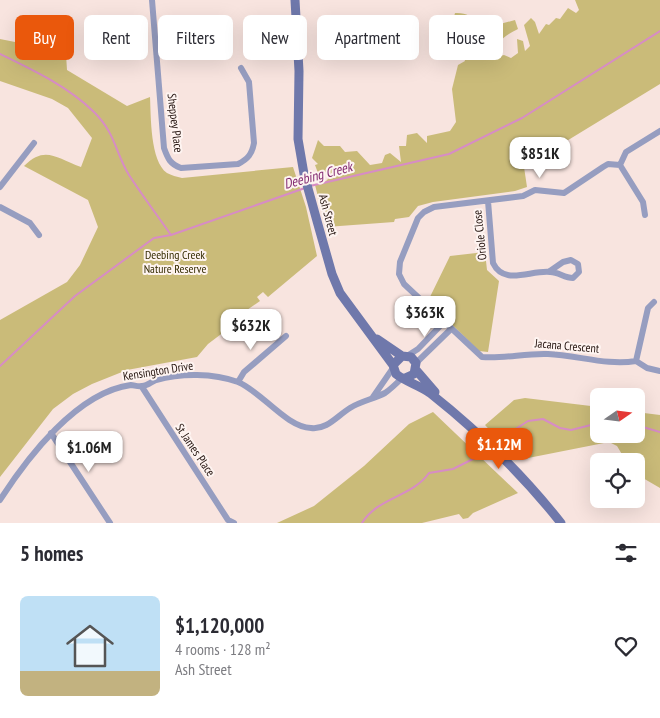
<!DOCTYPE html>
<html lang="en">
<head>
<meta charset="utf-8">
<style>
  body { margin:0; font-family:"PT Sans Narrow",sans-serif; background:#f7f7f7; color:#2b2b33; height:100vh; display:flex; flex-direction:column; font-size:19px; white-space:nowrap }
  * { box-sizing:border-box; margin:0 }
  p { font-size:16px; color:#7c7c81 }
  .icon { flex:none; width:28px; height:28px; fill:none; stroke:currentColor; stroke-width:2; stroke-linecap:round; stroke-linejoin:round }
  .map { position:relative; height:523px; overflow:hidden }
  .panel { display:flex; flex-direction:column; background:#fff; flex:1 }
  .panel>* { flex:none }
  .top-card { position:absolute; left:15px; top:15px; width:630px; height:45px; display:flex; gap:10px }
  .needle { width:32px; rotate:76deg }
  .fabs { position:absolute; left:590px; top:388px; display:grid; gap:10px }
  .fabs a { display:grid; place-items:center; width:55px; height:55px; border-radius:8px; background:#fff; box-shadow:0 5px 20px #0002; font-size:25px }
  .price { position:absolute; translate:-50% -42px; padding:0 11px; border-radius:10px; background:#fff; color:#222; font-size:16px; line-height:32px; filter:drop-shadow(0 1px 2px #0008) }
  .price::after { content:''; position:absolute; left:50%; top:30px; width:15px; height:11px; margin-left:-8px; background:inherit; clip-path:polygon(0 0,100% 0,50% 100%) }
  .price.current { background:#ea580c; color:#fff }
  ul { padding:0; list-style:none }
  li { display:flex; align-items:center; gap:15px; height:125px; padding:0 20px }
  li+li { border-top:1px solid #e1e1e2 }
  li span { display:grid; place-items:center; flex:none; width:140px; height:100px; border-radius:8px; color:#555 }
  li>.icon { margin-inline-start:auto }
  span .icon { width:60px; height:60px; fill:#fffc; stroke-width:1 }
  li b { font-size:21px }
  h2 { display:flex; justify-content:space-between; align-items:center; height:60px; padding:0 20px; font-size:21px }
  .pill { padding:0 18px; border-radius:8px; background:#fff; box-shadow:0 5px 20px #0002; font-size:18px; line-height:45px }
  .pill.current { background:#ea580c; color:#fff }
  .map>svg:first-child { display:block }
  .green { fill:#cabb79 }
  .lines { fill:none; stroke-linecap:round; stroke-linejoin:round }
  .stream { stroke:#d78cc5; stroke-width:2 }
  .street { stroke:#969dc0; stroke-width:6 }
  .secondary { stroke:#6f78ab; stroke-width:9 }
  .labels { text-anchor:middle; stroke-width:4; stroke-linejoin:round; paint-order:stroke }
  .street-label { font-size:12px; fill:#24140f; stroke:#fef4f1 }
  .park-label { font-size:12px; fill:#362d03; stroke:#fef4f1 }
  .water-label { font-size:14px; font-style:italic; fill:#832b72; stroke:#fef4f1 }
</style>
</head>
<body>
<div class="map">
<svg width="660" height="523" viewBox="0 0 660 523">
  <rect width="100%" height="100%" fill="#f8e4df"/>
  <path class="green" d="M575,0h85v84l-136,83 3,20 -12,4 -82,11 -15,4 -9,11 -14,2 -1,3 -68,5 -11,-42 9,-2 4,-4 -1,-7 -9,1 -3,-8 3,-1 -6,-6 6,-18 6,6h16l5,6 12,-1 13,14 12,-2 3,-8 5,-2 11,9 -2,-16h7l1,-11 10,-2 10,10v-7l23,-5 6,-9 -4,-33 6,-24 7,-4 -3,-9 1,-17 -11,-11 3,-11c23,-1 19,15 32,28l2,-14 26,-7 3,9c-11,5 -27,16 -26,29l12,-3 7,3 7,-5 -1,-14 6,2 2,10 5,-5 -6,-21 7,-7 4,4 4,12 7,-10 3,1 7,-7 4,1 8,-11 8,5 3,-3z
    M0,39l30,6 35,-6 2,31 60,36 23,-9c1,19 0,64 17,76 4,2 10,4 15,5l111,-11 13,40 11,49 -49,41 -5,-5 -6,5 3,4 -16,11 1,4 -37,28 -11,13 -70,13 -35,14 -19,10 -20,15 -53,68v-157l67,-38 13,-17 18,-38 -10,-27 -64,-34c21,-21 32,-8 57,1l11,-29 -24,-30 -16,-9 -52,-18z
    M485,252l2,18 12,11 -11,71 -9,-1 -51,-50 22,-45z
    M525,398l74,9v27h37v-22l24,3v73l-24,-14v-13h-10l-9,-15 -8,-4 -91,18 -33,-35 29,-25z
    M433,412l85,81 -45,20 -5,5 -5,1 -4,-5 -37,9h-145l37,-17 50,-40 45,-42z"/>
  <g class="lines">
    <path class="stream" d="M0,54c33,16 67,32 94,58 22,22 21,40 35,63 13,20 28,40 42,60
      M310,186l139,-32 73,-36 138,-87
      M0,366l75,-70 79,-58 17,-3 134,-47
      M636,425l24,7
      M497,441l31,-20 15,-2 17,9 11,2 28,-7
      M362,523c16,-26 50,-26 67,-50l24,-4 26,-13"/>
    <path class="street" d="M152,0l12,148c4,11 6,16 17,20l57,-4c10,-5 14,-10 16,-21l-5,-61 -8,-14
      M660,131l-34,21 -6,13 -12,-1 -5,3 -39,26 -29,-3 -12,6 -89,11 -10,5 -6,6 -18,44 -1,12 5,10 78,73c22,2 43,-4 66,-3 29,1 59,12 88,7l11,7 13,3
      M620,165l23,37 2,13
      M0,187l34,-44
      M488,201l5,62c11,23 37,7 57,9 9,0 14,6 23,6l6,-6 -1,-8 -7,-4 -8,2 -13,9
      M0,207l30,16 9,12
      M407,356l11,-7 26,-27
      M636,361l12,-53 6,-6
      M416,363l35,-34
      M238,382l6,-10 42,-36
      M142,387l86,133 6,3
      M373,397l20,-29
      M51,433l59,90
      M0,500c27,-42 77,-108 131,-115 3,0 7,2 11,1 5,0 9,-4 14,-6 25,-7 57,-7 82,2 24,10 48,45 73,46 16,2 26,-12 39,-20 11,-7 24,-9 35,-15 6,-4 12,-10 17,-15"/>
    <path class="secondary" d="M295,0l4,71 -1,68 6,35 13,47 15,53 8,19 53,72
      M377,339l25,17
      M416,370l19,22
      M405,378l9,-4 2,-11 -5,-6 -9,-1 -9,9 3,9c10,8 23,11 34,19 48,38 93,82 131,130"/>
  </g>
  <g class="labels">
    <g class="street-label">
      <text transform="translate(175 123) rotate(83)" y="4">Sheppey Place</text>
      <text transform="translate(328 215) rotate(75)" y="4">Ash Street</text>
      <text transform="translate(480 235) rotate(-96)" y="4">Oriole Close</text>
      <text transform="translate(567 346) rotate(5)" y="4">Jacana Crescent</text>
      <text transform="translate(158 371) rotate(-9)" y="4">Kensington Drive</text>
      <text transform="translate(195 450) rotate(56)" y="4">St James Place</text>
    </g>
    <g class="park-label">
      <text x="175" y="259">Deebing Creek<tspan x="175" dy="14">Nature Reserve</tspan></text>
    </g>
    <g class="water-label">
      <text transform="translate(318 175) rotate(-15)" y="5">Deebing Creek</text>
    </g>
  </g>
</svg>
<div class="fabs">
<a><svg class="needle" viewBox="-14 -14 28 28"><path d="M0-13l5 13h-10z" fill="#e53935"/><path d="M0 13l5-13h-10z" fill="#7c7c81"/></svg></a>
<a><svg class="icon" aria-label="locate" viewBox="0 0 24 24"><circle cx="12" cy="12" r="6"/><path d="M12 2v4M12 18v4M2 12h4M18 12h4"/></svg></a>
</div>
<b class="price" style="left:540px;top:179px">$851K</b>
<b class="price" style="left:425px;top:338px">$363K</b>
<b class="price" style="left:251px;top:351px">$632K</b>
<b class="price current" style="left:499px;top:470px">$1.12M</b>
<b class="price" style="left:89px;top:473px">$1.06M</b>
<div class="top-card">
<a class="pill current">Buy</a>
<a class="pill">Rent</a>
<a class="pill">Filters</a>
<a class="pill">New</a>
<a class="pill">Apartment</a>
<a class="pill">House</a>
</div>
</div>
<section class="panel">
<h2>5 homes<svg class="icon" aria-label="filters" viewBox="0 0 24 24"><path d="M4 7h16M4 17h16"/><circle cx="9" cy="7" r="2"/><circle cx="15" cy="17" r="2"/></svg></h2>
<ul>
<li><span style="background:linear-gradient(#bfe0f5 75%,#c2b280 0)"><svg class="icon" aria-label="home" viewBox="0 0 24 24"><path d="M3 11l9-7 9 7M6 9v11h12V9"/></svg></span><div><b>$1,120,000</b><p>4 rooms · 128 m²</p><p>Ash Street</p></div><svg class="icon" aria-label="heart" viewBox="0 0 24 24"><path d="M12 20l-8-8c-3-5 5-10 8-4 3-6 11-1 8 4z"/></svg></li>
</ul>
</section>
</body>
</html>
